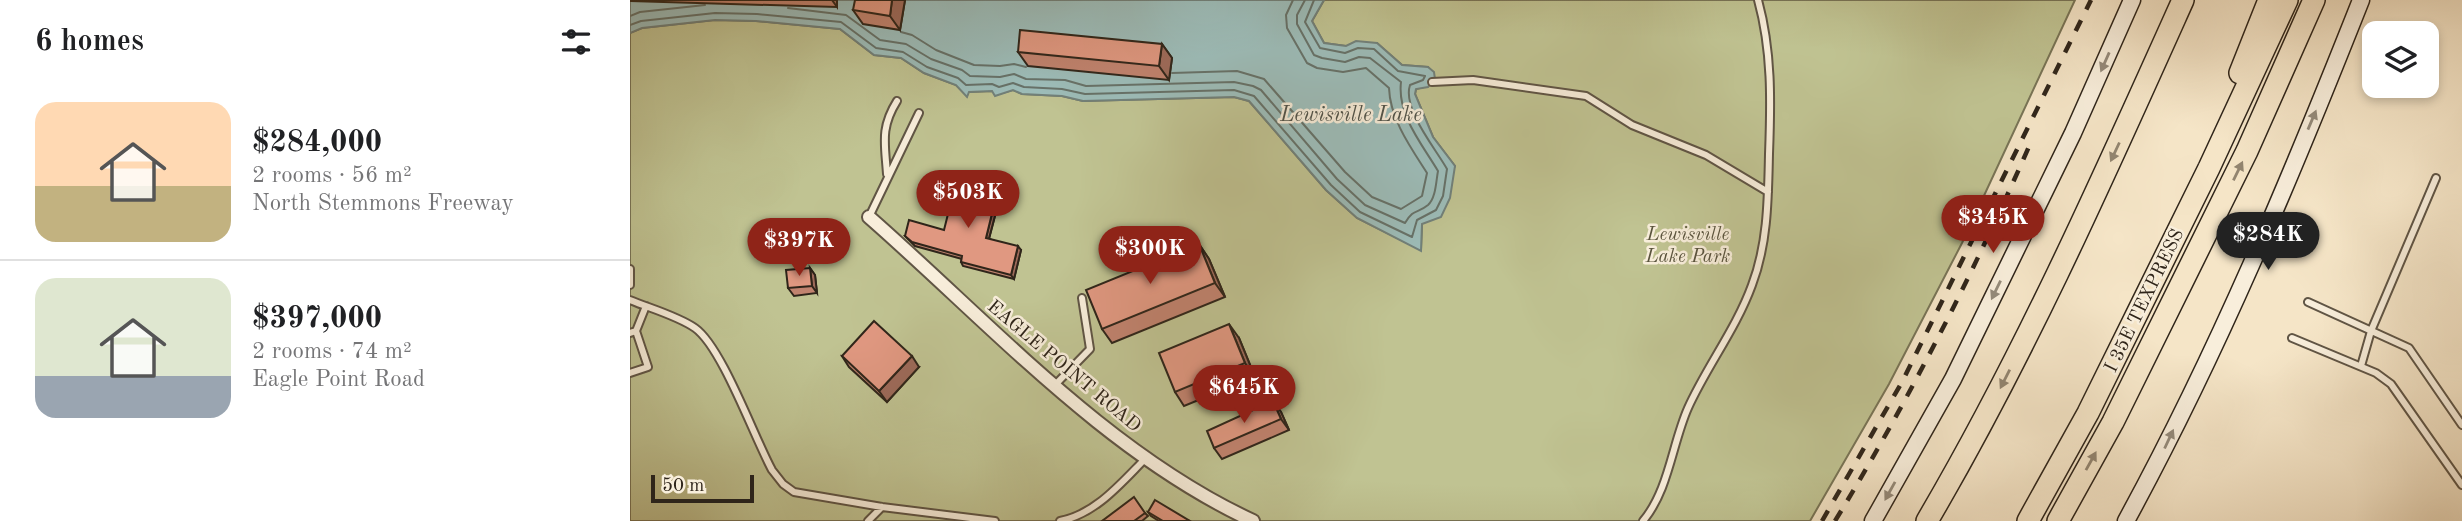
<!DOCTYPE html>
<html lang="en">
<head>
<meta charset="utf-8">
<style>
  body { margin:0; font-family:"Old Standard TT",serif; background:#f2f2f2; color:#202124; height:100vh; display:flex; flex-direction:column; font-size:26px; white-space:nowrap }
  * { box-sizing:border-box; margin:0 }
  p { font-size:23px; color:#757577 }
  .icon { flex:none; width:38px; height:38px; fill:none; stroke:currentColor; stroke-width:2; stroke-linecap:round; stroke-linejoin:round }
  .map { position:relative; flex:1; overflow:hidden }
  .panel { display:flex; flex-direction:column; background:#fff; width:630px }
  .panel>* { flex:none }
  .buttons { position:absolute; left:1732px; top:21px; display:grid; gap:14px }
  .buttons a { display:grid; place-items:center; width:77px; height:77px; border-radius:14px; background:#fff; box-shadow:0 4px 10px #0003; font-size:35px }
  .scale { position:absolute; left:21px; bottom:18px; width:103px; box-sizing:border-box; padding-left:7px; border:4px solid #2f251a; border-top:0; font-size:19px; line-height:24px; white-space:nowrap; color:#2f251a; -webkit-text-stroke:5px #f8eedb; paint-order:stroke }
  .price { position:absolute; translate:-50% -60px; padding:0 16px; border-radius:24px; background:#8f2418; color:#fff; font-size:23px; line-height:46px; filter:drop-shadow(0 2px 4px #0008) }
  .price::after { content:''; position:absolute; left:50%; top:42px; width:21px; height:16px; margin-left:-10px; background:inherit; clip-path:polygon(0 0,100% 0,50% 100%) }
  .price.selected { background:#222; color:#fff }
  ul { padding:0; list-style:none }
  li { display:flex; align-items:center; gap:21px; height:175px; padding:0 35px }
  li+li { border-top:2px solid #e0e0e0 }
  li span { display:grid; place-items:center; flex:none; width:196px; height:140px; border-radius:21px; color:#555 }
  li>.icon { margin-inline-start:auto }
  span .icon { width:84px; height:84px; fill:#fffc; stroke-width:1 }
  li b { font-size:30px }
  h2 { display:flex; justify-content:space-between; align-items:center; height:84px; padding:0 35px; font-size:30px }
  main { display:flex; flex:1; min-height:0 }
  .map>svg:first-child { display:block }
  .green { fill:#c0c392; stroke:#787456; stroke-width:2 }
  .water { fill:#9dbebb; stroke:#71817b; stroke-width:2 }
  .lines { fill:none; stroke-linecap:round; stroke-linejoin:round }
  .shore { stroke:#66726a; stroke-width:2 }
  .lane-casing { stroke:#605545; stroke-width:10 }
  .street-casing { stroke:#605545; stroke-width:16 }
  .secondary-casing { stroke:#2f251a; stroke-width:19 }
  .highway-casing { stroke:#2f251a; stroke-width:24 }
  .lane { stroke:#f8eedb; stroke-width:6 }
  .street { stroke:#f8eedb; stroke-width:12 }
  .secondary { stroke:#f8eedb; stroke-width:16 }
  .highway { stroke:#f5e5c7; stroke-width:21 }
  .rail { stroke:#2f251a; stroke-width:4.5; stroke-dasharray:12 12; stroke-linecap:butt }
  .wall { fill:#c1836f; stroke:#2f251a; stroke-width:2 }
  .shaded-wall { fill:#9d6a5a; stroke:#2f251a; stroke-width:2 }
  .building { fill:#e09881; stroke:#2f251a; stroke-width:2 }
  .oneway { fill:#948a7a }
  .oneway2 { fill:#928570 }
  .labels { text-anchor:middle; stroke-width:5; stroke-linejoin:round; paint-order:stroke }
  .park-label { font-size:19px; font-style:italic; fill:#5a543e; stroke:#f8eedb }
  .street-label { font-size:19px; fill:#2f251a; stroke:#f8eedb }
  .water-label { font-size:21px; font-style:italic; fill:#50534a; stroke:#f8eedb }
</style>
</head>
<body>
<main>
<section class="panel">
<h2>6 homes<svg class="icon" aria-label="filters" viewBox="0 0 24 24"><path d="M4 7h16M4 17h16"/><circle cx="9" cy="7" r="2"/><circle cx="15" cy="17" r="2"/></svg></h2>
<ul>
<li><span style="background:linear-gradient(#ffd9b3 60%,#c2b280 0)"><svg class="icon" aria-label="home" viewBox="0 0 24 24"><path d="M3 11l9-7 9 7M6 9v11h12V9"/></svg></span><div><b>$284,000</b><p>2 rooms · 56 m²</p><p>North Stemmons Freeway</p></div></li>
<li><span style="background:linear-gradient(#dfe7d0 70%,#9aa5b1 0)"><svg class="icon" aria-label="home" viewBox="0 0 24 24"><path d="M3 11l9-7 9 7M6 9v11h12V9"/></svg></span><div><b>$397,000</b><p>2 rooms · 74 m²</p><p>Eagle Point Road</p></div></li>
</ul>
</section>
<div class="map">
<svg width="1832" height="521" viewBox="0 0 1832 521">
  <rect width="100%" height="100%" fill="#f5e5c7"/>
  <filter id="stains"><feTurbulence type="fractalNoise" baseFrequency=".00286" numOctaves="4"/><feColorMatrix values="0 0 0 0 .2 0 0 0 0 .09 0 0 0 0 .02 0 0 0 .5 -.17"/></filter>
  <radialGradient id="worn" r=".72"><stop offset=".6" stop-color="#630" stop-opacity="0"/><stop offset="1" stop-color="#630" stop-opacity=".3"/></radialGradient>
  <path class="green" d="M694,0h751l-113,243 -73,141 -79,137h-1180v-488l12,-5 73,-8 41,1 84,8 34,26 27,3 23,15 32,12 11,11 1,-4 25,-1 2,4 18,-5 9,4 40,2 21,5 151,-4 15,4 77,89 31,28 64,32 1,-26 33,-58 -22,-29 -18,-43 1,-5 12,-3 6,-7 -6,-12 -26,-2 -25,-22 -31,3 -22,-3 -12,-22z"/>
  <path class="water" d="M0,0h694l-12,21 12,22 22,3 10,-5 21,2 25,22 26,2 6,5 1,7 -7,8 -12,2 -1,5 18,43 22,29 -5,32 -9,19 -19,7 -1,27 -64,-33 -31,-28 -77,-89 -15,-4 -151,4 -21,-5 -40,-2 -9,-4 -18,6 -3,-5 -23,1 -2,5 -11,-12 -32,-12 -23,-15 -27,-3 -34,-26 -84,-8 -41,-1 -73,8 -12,5z"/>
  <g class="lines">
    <path class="shore" d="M158,8l58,7 34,25 26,4 25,15 31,11 8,6 30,1 14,-3 12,5 39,1 21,6 148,-4 19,4 8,4 76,89 28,26 40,18c9,-15 12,-9 23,-18 8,-7 8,-24 10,-34 -16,-27 -41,-56 -37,-89l-31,-24 -11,-1 -14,5 -23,-4 -8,-3 -17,-31v-9l8,-15
      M0,16l10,-4 65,-7
      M0,25l11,-4 74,-8 42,1 84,8 35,26 27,4 24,15 31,11 8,7 26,-1 7,3 14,-4 11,4 38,2 23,5 149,-4 20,6 77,89 29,27 52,25 5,-17 19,-10 7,-14 4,-27c-11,-20 -45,-60 -37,-84l13,-5 2,-4 -27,-5 -24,-22 -16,-1 -13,5 -25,-5 -15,-26 9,-22
      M271,32l11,3 24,15 38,15 26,1 14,-2 12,3
      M542,73l65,-2 27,8 81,93 27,25 29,12 21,-13 5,-23c-16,-25 -37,-54 -38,-85l-23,-20 -23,4 -26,-4 -10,-5 -20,-35 -1,-13 7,-15"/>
    <defs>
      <path id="lane" d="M802,82l41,-2 113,16 46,29 74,30 62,37
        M257,174c-2,-30 -7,-46 10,-73
        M239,217l50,-104
        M0,269v16
        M0,300c19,8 48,16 65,28 27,19 59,109 77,142l11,14 11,8 88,15 113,14
        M1678,302l101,46 53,77
        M0,333l6,-2 10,-25
        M1662,338l84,35 15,11 71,101
        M1731,366l10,-35 65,-153
        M0,373l18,-6 -12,-36
        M425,385l35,-36 -8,-51
        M238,521l14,-14
        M430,521c36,-7 61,-38 86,-63
        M1013,521c26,-31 29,-77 45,-113 19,-42 48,-79 64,-123 16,-42 16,-87 17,-131 2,-53 3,-103 -11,-154"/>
      <path id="street" d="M239,217c120,105 237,236 384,304"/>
      <path id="secondary" d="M1243,521l80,-142 120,-246 59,-133
        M1496,521c91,-167 165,-344 235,-521"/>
      <path id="highway" d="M1610,73l29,-73
        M1297,521c98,-167 177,-345 256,-521
        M1398,521l60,-108 121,-245 78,-168
        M1428,521l55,-99 134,-271 67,-151"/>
    </defs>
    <use href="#lane" class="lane-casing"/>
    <use href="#street" class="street-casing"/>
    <use href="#secondary" class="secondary-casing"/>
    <use href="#highway" class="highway-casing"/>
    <use href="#lane" class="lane"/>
    <use href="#street" class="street"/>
    <use href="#secondary" class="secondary"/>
    <use href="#highway" class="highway"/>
    <path class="rail" d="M1192,521l80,-139 189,-382
      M1205,521c74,-121 139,-249 196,-379"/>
  </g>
  <path class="wall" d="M0,0h207v7l-207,-6z
    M275,0l-5,30 -37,-6 -10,-14z
    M532,44l10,14 -3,22 -141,-14 -10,-14z
    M371,193l-12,46 32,11 -7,29 -51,-13 -2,-4 1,-3 -47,-13 -10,-10 39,-6z
    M569,244l10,15 16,38 -113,46 -10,-14z
    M180,268l5,7 2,18 -23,3 -6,-8z
    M609,338l16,39 -71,29 -9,-14z
    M212,356l77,11 -32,35 -38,-35z
    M643,401l8,11 8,18 -67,29 -8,-11z
    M518,512l42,9h-31l-8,-5z
    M515,513l3,3 -6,5h-40z"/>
  <path class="shaded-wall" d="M202,0h5v7z
    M262,0h13l-5,30 -10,-14z
    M532,44l10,14 -3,22 -10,-14z
    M368,189l3,4 -13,49 -2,-4z
    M569,244l10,15 16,38 -10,-14z
    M388,246l3,4 -7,29 -3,-4z
    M180,268l5,7 2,18 -5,-7z
    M599,324l10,14 16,39 -10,-14z
    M282,356l7,11 -32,35 -8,-11z
    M643,401l8,11 8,18 -8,-11z"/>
  <path class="building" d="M225,0h37l-2,16 -37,-6z
    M390,30l142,14 -3,22 -141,-14z
    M327,178l41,11 -12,49 32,8 -7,29 -50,-13 1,-6 -50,-14 -7,-6 4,-16 35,10z
    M569,244l16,39 -113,46 -16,-39z
    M180,268l2,18 -24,2 -2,-18z
    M244,321l38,35 -33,35 -37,-35z
    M599,324l16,39 -70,29 -16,-39z
    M643,401l8,18 -67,29 -7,-17z
    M504,497l11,16 -11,8h-32z
    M525,500l35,21h-27l-15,-9z"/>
  <defs><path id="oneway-solid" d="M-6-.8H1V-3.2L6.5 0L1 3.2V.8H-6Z" transform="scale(1.75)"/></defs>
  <g class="oneway">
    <use href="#oneway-solid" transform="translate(1475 62) rotate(114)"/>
    <use href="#oneway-solid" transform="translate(1682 120) rotate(-67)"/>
    <use href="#oneway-solid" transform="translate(1366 290) rotate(116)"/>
    <use href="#oneway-solid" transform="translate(1539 439) rotate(-65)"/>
    <use href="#oneway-solid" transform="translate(1260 491) rotate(119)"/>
  </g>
  <g class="oneway2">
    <use href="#oneway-solid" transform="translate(1485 152) rotate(115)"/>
    <use href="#oneway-solid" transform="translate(1608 171) rotate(-64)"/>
    <use href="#oneway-solid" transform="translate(1375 379) rotate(117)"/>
    <use href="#oneway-solid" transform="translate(1461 461) rotate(-61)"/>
  </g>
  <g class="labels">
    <g class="park-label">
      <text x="1058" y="240">Lewisville<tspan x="1058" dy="22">Lake Park</tspan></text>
    </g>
    <g class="street-label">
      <text transform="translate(1513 300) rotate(-64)" y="7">I 35E TEXPRESS</text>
      <text transform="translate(435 365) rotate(40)" y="7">EAGLE POINT ROAD</text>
    </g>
    <g class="water-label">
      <text x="721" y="121">Lewisville Lake</text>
    </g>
  </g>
  <rect width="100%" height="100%" filter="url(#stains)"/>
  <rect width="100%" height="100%" fill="url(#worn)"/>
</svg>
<div class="buttons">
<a><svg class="icon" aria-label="layers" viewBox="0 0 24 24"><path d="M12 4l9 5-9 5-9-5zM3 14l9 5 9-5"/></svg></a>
</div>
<div class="scale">50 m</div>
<b class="price" style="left:338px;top:230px">$503K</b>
<b class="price" style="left:1363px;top:255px">$345K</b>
<b class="price selected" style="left:1638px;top:272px">$284K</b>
<b class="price" style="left:169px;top:278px">$397K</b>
<b class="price" style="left:520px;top:286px">$300K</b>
<b class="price" style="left:614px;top:425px">$645K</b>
</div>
</main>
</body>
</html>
